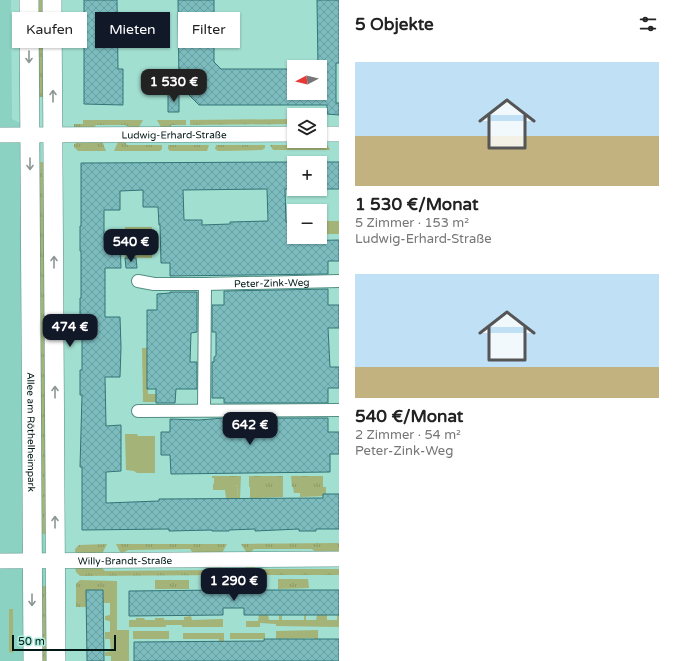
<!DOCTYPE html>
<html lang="de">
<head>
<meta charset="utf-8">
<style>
  body { margin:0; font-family:"Varela Round",sans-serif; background:#f2f2f2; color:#222; height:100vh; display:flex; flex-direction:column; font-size:15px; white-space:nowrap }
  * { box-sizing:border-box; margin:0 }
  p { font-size:13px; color:#767676 }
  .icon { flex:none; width:22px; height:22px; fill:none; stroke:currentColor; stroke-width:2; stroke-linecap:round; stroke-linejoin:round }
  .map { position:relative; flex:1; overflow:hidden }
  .drawer { display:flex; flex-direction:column; background:#fff; width:336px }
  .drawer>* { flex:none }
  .banner { position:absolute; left:12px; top:12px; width:267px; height:36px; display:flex; gap:8px }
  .needle { width:26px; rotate:263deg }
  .fabs { position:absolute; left:287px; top:60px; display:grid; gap:8px }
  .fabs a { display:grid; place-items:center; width:40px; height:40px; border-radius:0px; background:#fff; box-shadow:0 1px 3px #0004; font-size:20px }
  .scale { position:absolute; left:12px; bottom:10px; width:104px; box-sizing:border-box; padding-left:4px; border:2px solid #011814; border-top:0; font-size:11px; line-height:14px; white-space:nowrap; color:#011814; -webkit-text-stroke:3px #aeecde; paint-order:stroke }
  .price { position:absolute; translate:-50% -34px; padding:0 9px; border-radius:8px; background:#111827; color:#fff; font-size:13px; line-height:26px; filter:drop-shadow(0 1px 2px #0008) }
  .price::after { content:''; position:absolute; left:50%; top:24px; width:12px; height:9px; margin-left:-6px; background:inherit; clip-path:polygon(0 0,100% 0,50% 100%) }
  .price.selected { background:#222; color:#fff }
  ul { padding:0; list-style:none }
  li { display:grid; align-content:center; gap:8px; height:212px; padding:0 16px }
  li span { display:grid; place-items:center; height:124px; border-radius:0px; color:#555 }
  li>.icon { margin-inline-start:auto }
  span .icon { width:72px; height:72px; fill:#fffc; stroke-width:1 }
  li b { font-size:17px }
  h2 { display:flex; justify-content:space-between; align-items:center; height:48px; padding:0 16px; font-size:17px }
  .pill { padding:0 14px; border-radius:0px; background:#fff; box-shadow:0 1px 3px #0004; font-size:14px; line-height:36px }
  .pill.selected { background:#111827; color:#fff }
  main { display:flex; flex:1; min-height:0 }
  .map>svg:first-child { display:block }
  .built { fill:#8bd2c3 }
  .grass { fill:url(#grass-tufts) }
  .green { fill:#a4b377 }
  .building { fill:url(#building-cross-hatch); stroke:#337477; fill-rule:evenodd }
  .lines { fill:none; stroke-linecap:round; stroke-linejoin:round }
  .pedestrian-casing { stroke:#528e82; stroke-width:14 }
  .minor-casing { stroke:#528e82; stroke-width:16 }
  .tertiary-casing { stroke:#528e82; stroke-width:20 }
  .pedestrian { stroke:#fff; stroke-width:12 }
  .minor { stroke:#fff; stroke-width:15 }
  .tertiary { stroke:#fff; stroke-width:19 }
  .oneway { stroke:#8d9795 }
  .labels { text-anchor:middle; stroke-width:3; stroke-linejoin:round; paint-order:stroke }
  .street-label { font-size:10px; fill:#011814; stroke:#aeecde }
</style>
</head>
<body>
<main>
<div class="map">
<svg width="339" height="661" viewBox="0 0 339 661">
  <defs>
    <pattern id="grass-tufts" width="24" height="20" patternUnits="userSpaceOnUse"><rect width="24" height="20" fill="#a4b377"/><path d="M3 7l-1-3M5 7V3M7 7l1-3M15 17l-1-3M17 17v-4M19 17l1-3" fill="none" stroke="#8b9966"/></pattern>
    <pattern id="building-cross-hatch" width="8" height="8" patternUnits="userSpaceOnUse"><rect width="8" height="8" fill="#7cbcbf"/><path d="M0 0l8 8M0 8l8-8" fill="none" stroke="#69a1a3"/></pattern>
  </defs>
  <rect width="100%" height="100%" fill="#a1dfd1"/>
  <path class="built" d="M0,0h11l1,119 29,14 3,156 1,372h-45z"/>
  <path class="grass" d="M39,0h8v97h-8z
    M294,119v5l-104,1v-5z
    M83,120h60l-5,9h-5l-8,-4h-29l-4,5 -18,-2v-4h9z
    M157,120h29v5h-14l-4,4h-6z
    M102,141l4,10h-28l-4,-4v-3l6,-2z
    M321,141h4l5,9h-57l-3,-5h46z
    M118,142h7l2,3h35v4l-2,2h-46z
    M168,145h41l-2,6h-37l-2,-2z
    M216,145h49v3l-3,2 -44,1 -3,-2z
    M37,162h8l4,372h-8z
    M212,476h29l-1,23h-3l1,-13 -17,-7 -1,5h-6v-6h-2z
    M249,476h34v11h-34z
    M291,476h32v11h-31z
    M339,543v10h-23l-4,-4h-58l-4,4h-3l-6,-9z
    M107,544l-5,10h-23l-4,-2v-3l4,-4z
    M116,544h111l-5,9h-29l-3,-4 -62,1 -7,4z
    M246,565h7l3,4h83v6h-97z
    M100,566l5,5 107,-1 4,-4h5l6,9 -147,1 -4,-4 -1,-4z
    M278,579h30l1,9 -31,1z
    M80,580l37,1v9h-31v17h-10v-23z
    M155,580h34v9h-34z
    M39,586h7l2,75h-9z
    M9,609h4v44l-4,-1z"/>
  <path class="green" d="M320,221h19v13h-19z
    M125,227h27v31h-27z
    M142,348h36l-31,9 1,37h11l1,7h-4v1h-13z
    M125,434h12l1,2h17v37h-18l-3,-2 -8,-1z
    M220,479h17l-1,7h2l-1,12h-11l-1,-8h-12v-6h7z
    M250,487h33v10l-33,1z
    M293,487h33v9l-26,1v-4h-6z
    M103,590h14v40h12v31h-18v-5h-6v-4l6,-1 -1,-12h-5v-7h5v-11l-5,-1v-4l5,-1v-12h-7z
    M259,615h9l1,5h10v-5h3v5h22v-5h2v5h10l1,-5h10v5h10v-5h2v12l-63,-1v-2l-16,-1v4h-14v-6h12z
    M191,616l1,4 31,-1v8h-41v-2h-16v2h-37v-7h7v-2h8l1,2h10v-2h9v2h20v-3z
    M318,630v22l-4,-4v-10l-38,1v-8z
    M133,631h36v8h-36z
    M183,633h41v18l-5,-2v-10h-36z
    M230,633h35v6h-35z"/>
  <path class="building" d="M84,0h33l1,69h5v36l-39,-1z
    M178,0h36v62l7,7h73v24h26v-26h-2l-1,-67h22v63h-3v40h3v12l-12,-1v-9h-128l-20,-20z
    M179,93v19h-11v-18z
    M294,162v27h-9l1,33h8v19l45,-1v21h-11v13l-158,2v-13h-9l-1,-38h-1l-1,-18h-15v-17l-23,1v19h-16v30l16,-1 1,29h-16v49h15l1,30 -1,30h-15l1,49 15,-1v46l-15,1v31l53,-2v-2l164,-1v-4h16v35h-23v2h-17v-2l-44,2v-2l-26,1v1h-17v-1l-43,1v-2l-87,1v-63h-2l2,-72h-2v-25h2v-47h-2v-25h1v-47h-1v-25h1v-63zM267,189l1,32 -38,1v2l-28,1v-5h-18l-1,-30z
    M320,162h19v27h-19z
    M125,258h11l1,10h-11z
    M328,289v16h11v23h-11l2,39h9v21h-11v15h-104v-5h-12v-36h2v-5l2,-1v-24h-4v-27h12v-14z
    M170,292h27v40l-6,1 -1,29h7v27h-21l-1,14h-19v-14h-9v-79h10v-16l13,-1z
    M224,418h104v14h11v22h-9v18l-159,2 -1,-19h-9v-23h9v-13l29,1z
    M86,590h17l1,71h-17z
    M223,590h116v25h-95v-7h-21v7l-94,1v-25z
    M264,639h75v22h-205v-19l130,-1z"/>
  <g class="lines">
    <defs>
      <g id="pedestrian">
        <path id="s1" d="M138,281l16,3h51l134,-3"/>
        <path d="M204,410l1,-126"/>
        <path d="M138,411l201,-1"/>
      </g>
      <g id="minor">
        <path d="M320,134h19"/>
        <path id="s2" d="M0,135l294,-1"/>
        <path id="s3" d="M0,561l339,-2"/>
      </g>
      <g id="tertiary">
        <path id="s4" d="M29,0l4,661"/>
        <path d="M52,0l4,661"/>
      </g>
    </defs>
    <use href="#pedestrian" class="pedestrian-casing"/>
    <use href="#minor" class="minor-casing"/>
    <use href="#tertiary" class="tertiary-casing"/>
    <use href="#pedestrian" class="pedestrian"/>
    <use href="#minor" class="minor"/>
    <use href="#tertiary" class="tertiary"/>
  </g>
  <defs><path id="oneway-shaft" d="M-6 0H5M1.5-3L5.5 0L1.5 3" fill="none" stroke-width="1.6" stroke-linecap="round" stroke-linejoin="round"/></defs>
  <g class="oneway">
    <use href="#oneway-shaft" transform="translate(29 57) rotate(90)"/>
    <use href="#oneway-shaft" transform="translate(53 96) rotate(-90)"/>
    <use href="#oneway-shaft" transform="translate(30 164) rotate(90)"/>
    <use href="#oneway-shaft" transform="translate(54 262) rotate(-90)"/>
    <use href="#oneway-shaft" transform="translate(55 392) rotate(-90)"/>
    <use href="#oneway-shaft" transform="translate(55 522) rotate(-90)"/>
    <use href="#oneway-shaft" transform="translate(32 600) rotate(90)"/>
  </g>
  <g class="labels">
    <g class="street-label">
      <text dy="4" stroke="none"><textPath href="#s2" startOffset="174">Ludwig-Erhard-Straße</textPath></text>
      <text dy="4" stroke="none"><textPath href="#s1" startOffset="134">Peter-Zink-Weg</textPath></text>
      <text dy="4" stroke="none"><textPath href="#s4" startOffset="432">Allee am Röthelheimpark</textPath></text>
      <text dy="4" stroke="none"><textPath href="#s3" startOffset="125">Willy-Brandt-Straße</textPath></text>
    </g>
  </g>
</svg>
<div class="fabs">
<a><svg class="needle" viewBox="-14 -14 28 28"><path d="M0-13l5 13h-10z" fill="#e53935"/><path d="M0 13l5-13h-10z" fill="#767676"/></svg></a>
<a><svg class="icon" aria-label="layers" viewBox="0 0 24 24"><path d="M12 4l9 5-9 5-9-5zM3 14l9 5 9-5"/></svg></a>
<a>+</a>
<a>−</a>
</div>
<div class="scale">50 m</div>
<b class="price selected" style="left:174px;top:103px">1 530 €</b>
<b class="price" style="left:131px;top:263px">540 €</b>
<b class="price" style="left:70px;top:348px">474 €</b>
<b class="price" style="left:250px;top:446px">642 €</b>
<b class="price" style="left:234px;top:602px">1 290 €</b>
<div class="banner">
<a class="pill">Kaufen</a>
<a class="pill selected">Mieten</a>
<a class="pill">Filter</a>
</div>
</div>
<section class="drawer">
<h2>5 Objekte<svg class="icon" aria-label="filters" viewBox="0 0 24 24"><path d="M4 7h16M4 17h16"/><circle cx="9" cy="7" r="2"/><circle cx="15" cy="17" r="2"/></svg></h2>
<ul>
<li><span style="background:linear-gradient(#bfe0f5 60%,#c2b280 0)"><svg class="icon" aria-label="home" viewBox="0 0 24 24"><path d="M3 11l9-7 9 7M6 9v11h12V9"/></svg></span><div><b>1 530 €/Monat</b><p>5 Zimmer · 153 m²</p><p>Ludwig-Erhard-Straße</p></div></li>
<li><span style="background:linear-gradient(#bfe0f5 75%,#c2b280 0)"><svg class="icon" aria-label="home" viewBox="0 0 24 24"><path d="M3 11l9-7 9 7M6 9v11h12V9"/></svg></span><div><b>540 €/Monat</b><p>2 Zimmer · 54 m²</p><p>Peter-Zink-Weg</p></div></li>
</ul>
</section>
</main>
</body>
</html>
